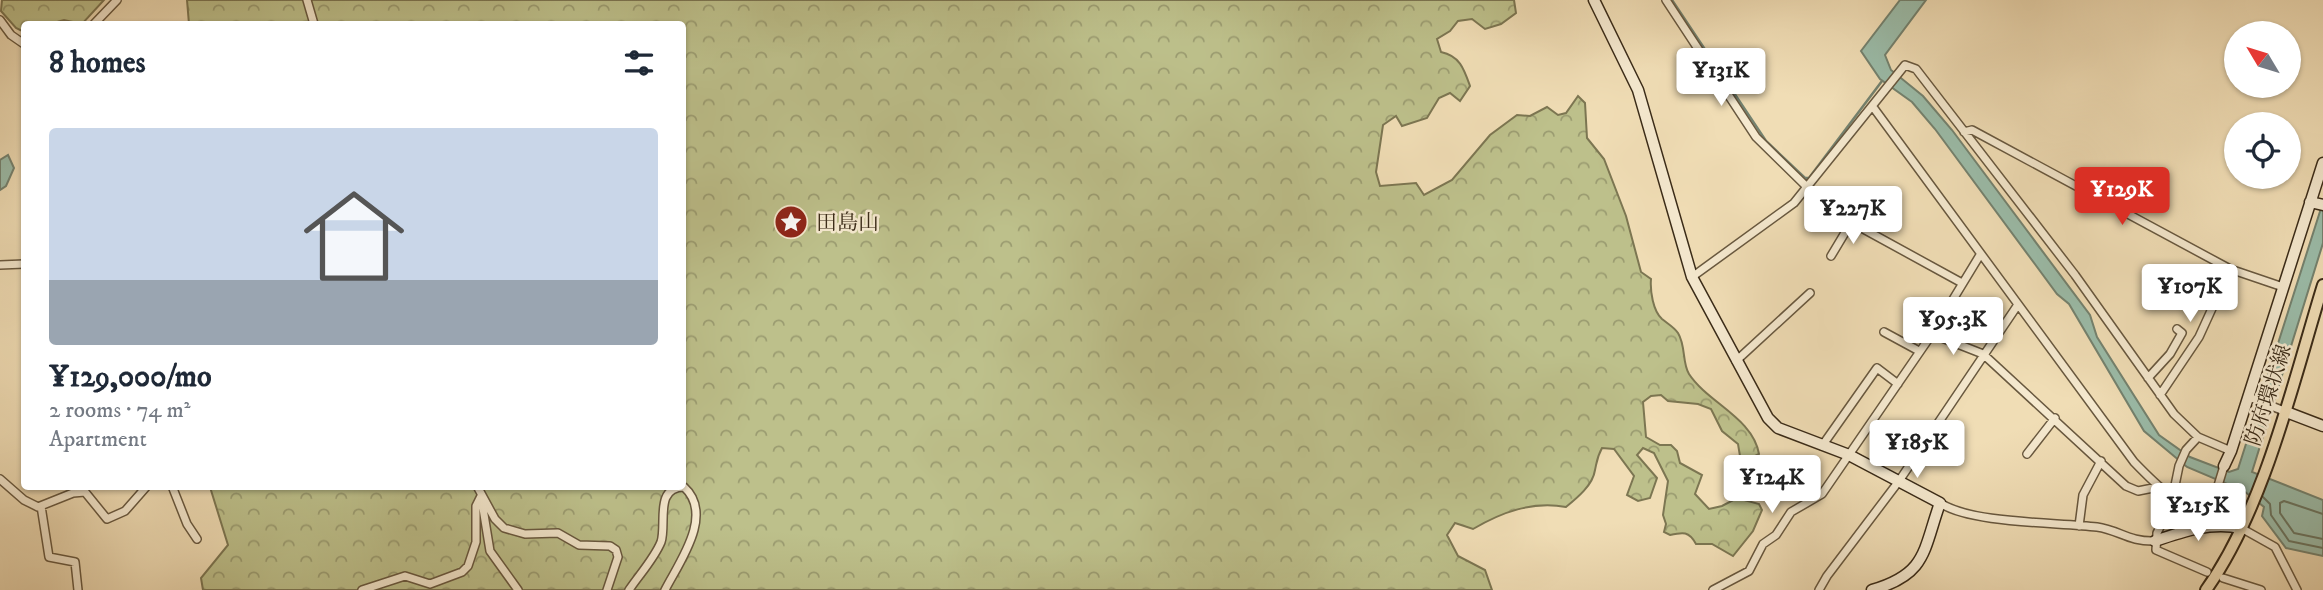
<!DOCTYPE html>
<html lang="en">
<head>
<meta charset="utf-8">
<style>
  body { margin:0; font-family:"IM FELL DW Pica","Noto Serif JP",serif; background:#f2f2f3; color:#1f2937; height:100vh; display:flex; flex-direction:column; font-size:26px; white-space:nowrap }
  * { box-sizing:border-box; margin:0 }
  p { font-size:23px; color:#747a83 }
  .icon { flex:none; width:38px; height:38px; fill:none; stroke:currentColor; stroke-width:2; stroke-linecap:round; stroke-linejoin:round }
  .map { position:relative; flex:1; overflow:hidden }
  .panel { position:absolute; left:21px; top:21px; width:665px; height:469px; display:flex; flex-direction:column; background:#fff; border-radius:7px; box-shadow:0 2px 5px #0004 }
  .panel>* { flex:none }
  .needle { width:46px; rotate:308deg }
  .fabs { position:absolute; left:2224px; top:21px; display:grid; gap:14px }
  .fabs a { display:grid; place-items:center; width:77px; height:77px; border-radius:50%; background:#fff; box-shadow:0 2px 5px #0004; font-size:35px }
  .price { position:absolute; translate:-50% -60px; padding:0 16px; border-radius:7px; background:#fff; color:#222; font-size:23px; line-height:46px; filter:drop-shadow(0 2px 4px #0008) }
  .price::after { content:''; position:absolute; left:50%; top:42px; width:21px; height:16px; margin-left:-10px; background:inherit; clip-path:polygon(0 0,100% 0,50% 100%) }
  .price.current { background:#d93025; color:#fff }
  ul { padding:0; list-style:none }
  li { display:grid; align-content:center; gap:14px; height:371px; padding:0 28px }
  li+li { border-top:2px solid #e0e1e3 }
  li span { display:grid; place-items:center; height:217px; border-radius:7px; color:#555 }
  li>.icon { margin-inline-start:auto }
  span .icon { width:126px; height:126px; fill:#fffc; stroke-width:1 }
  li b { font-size:30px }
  h2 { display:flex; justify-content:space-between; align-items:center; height:84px; padding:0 28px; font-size:30px }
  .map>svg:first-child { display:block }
  .forest { fill:url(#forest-crowns); stroke:#7c7652; stroke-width:2 }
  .water { fill:#9bbca9; stroke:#74826f; stroke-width:2 }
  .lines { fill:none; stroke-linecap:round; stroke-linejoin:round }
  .shore { stroke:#6a7460; stroke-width:2 }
  .stream { stroke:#74826f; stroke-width:2.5 }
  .street-casing { stroke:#68583f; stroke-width:10 }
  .secondary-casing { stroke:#3a2b18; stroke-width:13 }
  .primary-casing { stroke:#3a2b18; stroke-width:14 }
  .street { stroke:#f5e9cf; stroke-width:7 }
  .secondary { stroke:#f5e9cf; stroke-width:10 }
  .primary { stroke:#f0ddb5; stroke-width:10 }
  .labels { text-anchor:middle; stroke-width:5; stroke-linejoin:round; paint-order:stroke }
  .poi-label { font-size:21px; fill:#3a2b18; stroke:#f5e9cf; text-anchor:start }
  .street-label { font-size:21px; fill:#3a2b18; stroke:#f5e9cf }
</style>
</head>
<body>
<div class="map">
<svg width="2323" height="590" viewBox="0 0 2323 590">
  <defs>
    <pattern id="forest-crowns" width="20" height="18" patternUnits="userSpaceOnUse" patternTransform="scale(1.75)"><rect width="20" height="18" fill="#bdc08b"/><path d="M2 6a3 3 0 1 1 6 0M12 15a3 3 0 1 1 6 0" fill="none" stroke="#9b9c71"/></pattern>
  </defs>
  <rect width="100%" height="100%" fill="#f0ddb5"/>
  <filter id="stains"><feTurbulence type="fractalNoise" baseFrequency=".00286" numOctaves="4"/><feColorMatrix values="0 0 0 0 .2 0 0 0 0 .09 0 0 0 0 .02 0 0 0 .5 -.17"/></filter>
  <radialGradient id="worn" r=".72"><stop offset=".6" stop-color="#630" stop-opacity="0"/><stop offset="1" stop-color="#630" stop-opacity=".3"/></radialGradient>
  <path class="forest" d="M2,0h102l-22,24 -18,-4 -14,4h-26v8l-8,-4 -15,-17z
    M187,0h1327l2,13 -15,11 -16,5 -13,-10 -14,2 -8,10 -13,8 4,13c19,4 23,17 29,34l-10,15 -10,-8 -11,5 -12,20 -25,8 -6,-10 -13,9 -7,47 4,14 36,-3 8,12 28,-15 38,-45 27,-20 13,1 17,-9 11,8 8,-2 12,-17 7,7 2,35 17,21 22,57 15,56 10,7c-1,12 2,32 11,40 6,5 12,8 16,14 8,13 4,30 11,41 19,29 64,44 70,80l-12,6 -7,-4 -2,-12 -16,-13 -11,-22 -13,-5 -30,-3 -7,-6 -10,1 -8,6 3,35 14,8h11l6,6 3,12 22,12 -7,19 14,15 13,-3 15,-8 22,6 3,6 -9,21 -20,25 -21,-12h-16c-7,-13 -13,-12 -26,-9l-6,-3 2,-8 -3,-9 5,-34 -14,-28 -11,-5 -6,7 20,23 -7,20 -12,3 -11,-6 7,-19 -20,-27 -12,-1c-5,9 -5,13 -7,22 -2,15 -18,28 -29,37 -34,-6 -64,5 -93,22l-18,-6 -8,12 11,21 27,14 7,20h-1289l-2,-12 27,-33 -18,-58 472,-1v-462h-493z"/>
  <path class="water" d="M1900,0h26l-41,55 6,15 32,26 29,34 138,185 7,22 62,98 31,22 39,15 9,-3 85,-267v41l-71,229 71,28v56l-37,-8 -24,-32 2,-9 -20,-16 -57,-24 -43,-36 -75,-127 -12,-10 -122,-165 -23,-27 -32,-23 -19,-28z
    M8,155l6,13 -8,18 -6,4v-30z"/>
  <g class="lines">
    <path class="shore" d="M2263,497l7,7 1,11 18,26 34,7
      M2323,514l-39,-13 -4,2v10l14,20 29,6"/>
    <path class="stream" d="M1672,0l94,141 39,37h4l73,-97"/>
    <defs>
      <path id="street" d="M307,0l7,24
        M1666,0l90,137 52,51 1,5 18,16 135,74
        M0,20l11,15 13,9
        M94,24l23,-24
        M1873,107l261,355c30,31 35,36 76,50l14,-46
        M1964,132l8,-2 258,139 53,18
        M1831,256l21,-35
        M0,265l24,-1
        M1692,277l102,-74 111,-138 11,4 159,206 99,139 24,23 33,14
        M1884,332l35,19
        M1932,334l51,20 143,132 12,5 20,-4
        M1736,361l74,-68
        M2148,378l22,-24 12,-21 -5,-4
        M2160,395l39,-58 31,-68
        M2249,397l35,14
        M2198,437l-12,13 -7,16 -8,39 -14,28 -1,17 51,22
        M1822,446l55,-78 21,16
        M2027,454l28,-36
        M0,479l24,21 14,7 35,-14 12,-1 22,27 18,-8 22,-25
        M172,486l15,38 10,15
        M477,486l18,33 9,9 21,6 33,-1 21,12 31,1 6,4 2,7 -11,33
        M481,496l9,55 28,39
        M1940,503c32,21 117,19 157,24 22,3 32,15 58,14
        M41,506l8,51 26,5 3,28
        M2079,526l4,-31 18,-34
        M2241,528l34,19 22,43
        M2223,578l38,12
        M362,590l43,-14 25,8 32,-12 6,-6 8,-24v-36l5,-10
        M629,590c10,-15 25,-31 32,-48 6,-18 -7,-55 23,-55 31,28 -6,77 -19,103
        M1713,590l36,-19 14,-27 13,-9 15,-23 31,-18 110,-160 48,-79
        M1819,590l8,-14 72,-95 118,-175"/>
      <path id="secondary" d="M1594,0l44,90 54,187 76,141 10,10 71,27 91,48c-17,48 -13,71 -68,87
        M2310,202l13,3
        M2284,411l39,15
        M2224,466l7,-15 92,-288
        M2155,541c29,-10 55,-19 86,-13"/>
      <path id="primary" d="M2206,590c59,-83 87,-208 117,-305"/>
    </defs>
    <use href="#street" class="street-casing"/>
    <use href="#secondary" class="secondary-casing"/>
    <use href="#primary" class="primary-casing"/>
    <use href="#street" class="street"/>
    <use href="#secondary" class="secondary"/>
    <use href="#primary" class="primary"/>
  </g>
  <defs>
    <symbol id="sight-disc" viewBox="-11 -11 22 22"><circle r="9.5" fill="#8f2418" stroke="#f5e9cf"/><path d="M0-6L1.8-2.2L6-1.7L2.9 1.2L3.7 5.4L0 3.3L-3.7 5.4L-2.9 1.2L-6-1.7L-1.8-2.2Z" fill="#fff"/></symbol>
  </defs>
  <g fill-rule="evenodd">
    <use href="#sight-disc" x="772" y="203" width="38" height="38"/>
  </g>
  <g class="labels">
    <g class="poi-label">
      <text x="816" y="229">田島山</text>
    </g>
    <g class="street-label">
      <text transform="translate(2268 395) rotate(-72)" y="7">防府環状線</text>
    </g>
  </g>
  <rect width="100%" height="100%" filter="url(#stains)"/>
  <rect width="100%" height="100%" fill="url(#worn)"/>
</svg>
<div class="fabs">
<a><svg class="needle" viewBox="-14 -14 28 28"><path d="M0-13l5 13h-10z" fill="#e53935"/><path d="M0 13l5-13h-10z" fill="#747a83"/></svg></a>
<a><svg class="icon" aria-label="locate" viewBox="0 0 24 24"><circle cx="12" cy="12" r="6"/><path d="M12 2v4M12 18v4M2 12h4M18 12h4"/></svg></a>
</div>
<b class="price" style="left:1721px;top:108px">¥131K</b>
<b class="price current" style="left:2122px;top:227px">¥129K</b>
<b class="price" style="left:1853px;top:246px">¥227K</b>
<b class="price" style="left:2190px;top:324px">¥107K</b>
<b class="price" style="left:1953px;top:357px">¥95.3K</b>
<b class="price" style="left:1917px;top:480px">¥185K</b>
<b class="price" style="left:1772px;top:515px">¥124K</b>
<b class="price" style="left:2198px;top:543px">¥215K</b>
<section class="panel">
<h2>8 homes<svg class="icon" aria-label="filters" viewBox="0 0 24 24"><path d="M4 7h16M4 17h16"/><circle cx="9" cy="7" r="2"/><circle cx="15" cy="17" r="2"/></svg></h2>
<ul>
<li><span style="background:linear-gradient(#c9d6e8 70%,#9aa5b1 0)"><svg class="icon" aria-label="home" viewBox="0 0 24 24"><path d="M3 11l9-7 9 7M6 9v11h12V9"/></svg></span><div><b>¥129,000/mo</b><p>2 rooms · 74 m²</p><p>Apartment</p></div></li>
</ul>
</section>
</div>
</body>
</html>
